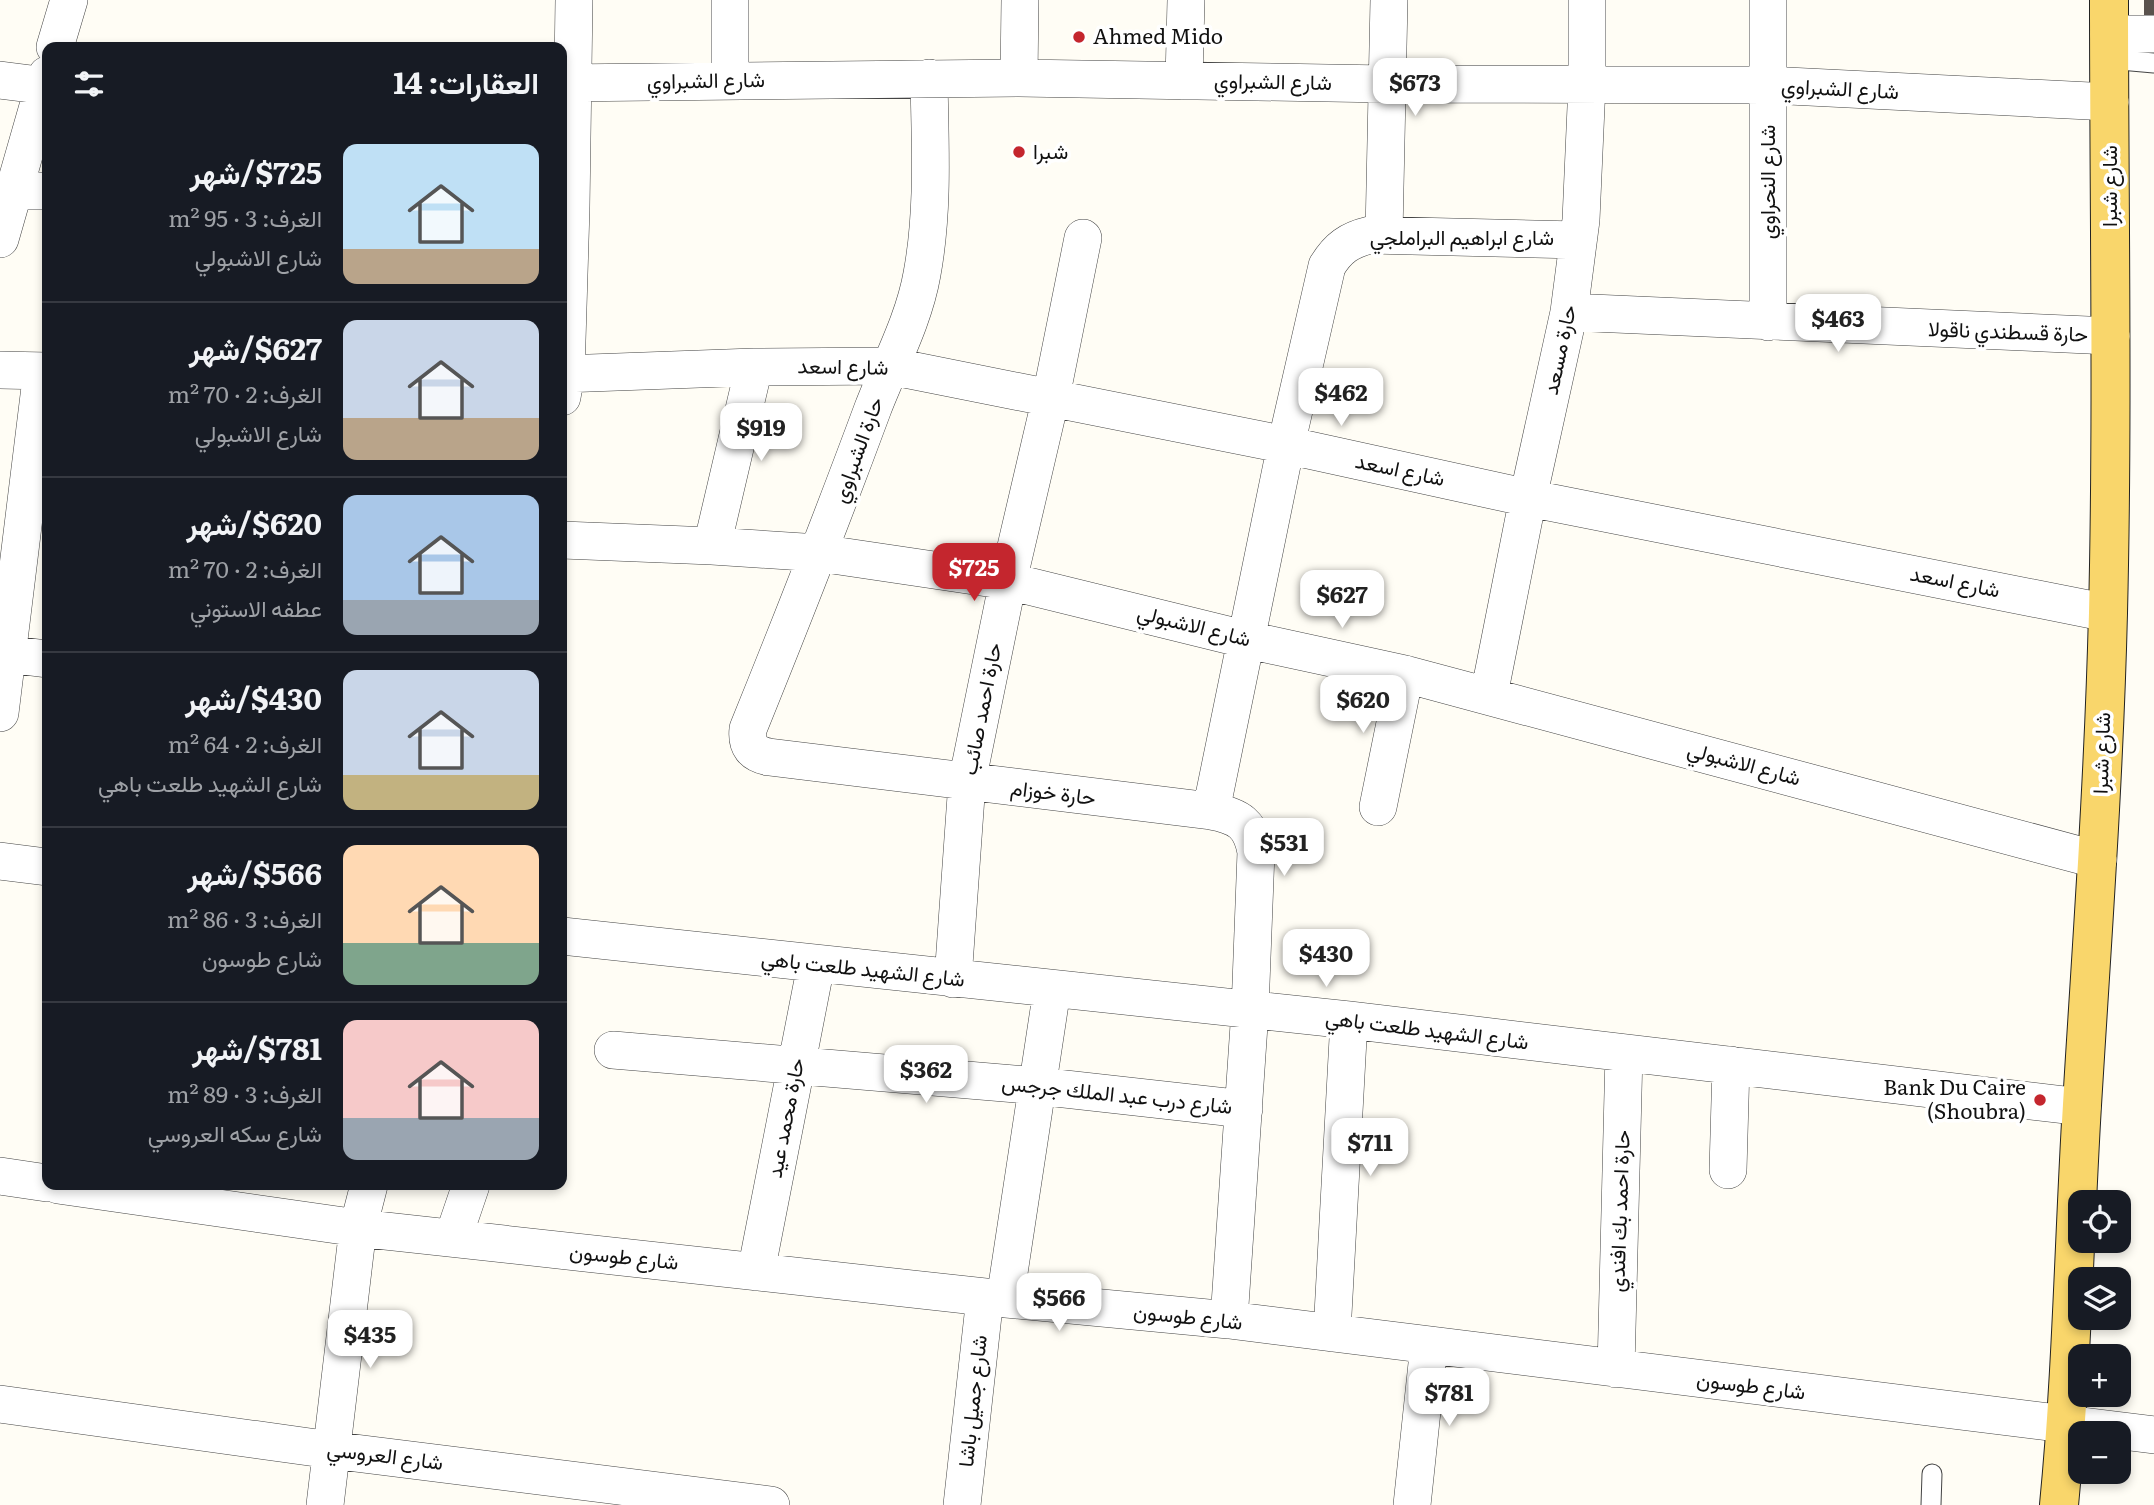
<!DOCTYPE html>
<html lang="ar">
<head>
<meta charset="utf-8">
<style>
  body { margin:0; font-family:Literata,Vazirmatn,serif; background:#20242c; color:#f1f3f6; direction:rtl; height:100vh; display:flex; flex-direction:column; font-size:26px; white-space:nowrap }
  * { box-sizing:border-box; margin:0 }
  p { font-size:23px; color:#9ea1a6 }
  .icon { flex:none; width:38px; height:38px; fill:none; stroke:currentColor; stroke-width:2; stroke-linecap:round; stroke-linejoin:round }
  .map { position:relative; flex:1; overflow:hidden; direction:ltr }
  .side { position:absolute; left:42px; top:42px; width:525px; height:1148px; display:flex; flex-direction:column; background:#171b24; border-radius:14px; box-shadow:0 4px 10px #0003; direction:rtl }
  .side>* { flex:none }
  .tools { position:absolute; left:2068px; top:1190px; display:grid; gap:14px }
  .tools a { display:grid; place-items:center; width:63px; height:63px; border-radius:14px; background:#171b24; box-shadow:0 4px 10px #0003; font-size:35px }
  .price { position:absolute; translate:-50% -60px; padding:0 16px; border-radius:14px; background:#fff; color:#222; font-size:23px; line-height:46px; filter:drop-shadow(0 2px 4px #0008) }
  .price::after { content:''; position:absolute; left:50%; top:42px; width:21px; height:16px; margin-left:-10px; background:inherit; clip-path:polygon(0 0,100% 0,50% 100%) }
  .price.selected { background:#c4262e; color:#fff }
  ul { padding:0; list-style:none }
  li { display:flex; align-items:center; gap:21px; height:175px; padding:0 28px }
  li+li { border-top:2px solid #363941 }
  li span { display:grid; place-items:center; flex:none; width:196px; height:140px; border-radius:14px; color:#555 }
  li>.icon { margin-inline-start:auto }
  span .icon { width:84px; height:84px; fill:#fffc; stroke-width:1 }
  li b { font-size:30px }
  h2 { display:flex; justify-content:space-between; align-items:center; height:84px; padding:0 28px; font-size:30px }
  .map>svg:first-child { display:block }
  .building { fill:#5a524d }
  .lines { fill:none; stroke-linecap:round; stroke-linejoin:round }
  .service-casing { stroke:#444; stroke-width:21 }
  .minor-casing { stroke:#444; stroke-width:38 }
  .primary-casing { stroke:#222; stroke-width:40 }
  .service { stroke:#fff; stroke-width:19 }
  .minor { stroke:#fff; stroke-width:37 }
  .primary { stroke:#f9d66b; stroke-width:38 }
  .poi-dot { fill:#c4262e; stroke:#fff; stroke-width:2.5 }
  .labels { text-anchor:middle; stroke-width:7; stroke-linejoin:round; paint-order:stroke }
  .poi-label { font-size:21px; fill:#111; stroke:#fff; text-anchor:start }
  .street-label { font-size:21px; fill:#111; stroke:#fff }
</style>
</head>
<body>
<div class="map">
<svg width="2154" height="1505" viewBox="0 0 2154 1505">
  <rect width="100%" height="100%" fill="#fffdf5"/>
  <path class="building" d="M2144,0h10v27h-10z"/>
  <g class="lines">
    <defs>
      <path id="service" d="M2109,59l45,4
        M1931,1505l1,-31"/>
      <path id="minor" d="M730,0v80
        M1768,0v322
        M2109,34h45
        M55,47l14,-47
        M929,78c1,65 5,131 -7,196 -8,46 -32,90 -49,134 -40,108 -82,215 -125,321 -2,17 5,25 21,28l442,54c28,5 40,13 45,41l-6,158 -21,310
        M1019,78l1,-78
        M0,80l47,6
        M1184,81l2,-81
        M562,83l457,-5 368,6 381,1 342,17
        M14,191h33
        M1384,234l5,-234
        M0,239l47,-164
        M1569,312l542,24
        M0,370l47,1
        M562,374l192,-7 135,-1 21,4 376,75 242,53 580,115
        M562,397l4,-23 5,-166 3,-208
        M562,540l150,6 107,7 189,28 240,59 157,34 693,186
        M712,546l42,-179
        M0,653l47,6
        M1489,695l39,-197 41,-186 12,-92 6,-136v-84
        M0,713l42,-342
        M1378,807l27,-133
        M1211,811l75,-366 41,-179c11,-18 22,-26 43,-31l208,5
        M0,861l47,6
        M562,936l787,84 733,87
        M953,979l14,-197 41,-201 43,-184 32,-159
        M613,1050l425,36 206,23
        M1728,1170l3,-105
        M0,1176l47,7
        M58,1185l300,43 627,69 244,23 925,115
        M453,1238l18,-53
        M756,1272l60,-307
        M1005,1299l47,-309
        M1332,1333l17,-313
        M1616,1369l8,-316
        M0,1404l331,46 440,55
        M325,1505l33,-277 11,-43
        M962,1505l23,-208
        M1412,1505l17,-160"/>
      <path id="primary" d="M2059,1505c13,-133 15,-267 23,-400 10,-164 22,-328 26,-492 5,-204 1,-409 1,-613"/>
    </defs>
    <use href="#service" class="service-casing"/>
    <use href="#minor" class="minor-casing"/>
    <use href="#primary" class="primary-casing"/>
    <use href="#service" class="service"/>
    <use href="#minor" class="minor"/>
    <use href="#primary" class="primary"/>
  </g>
  <g class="poi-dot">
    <circle cx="1079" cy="37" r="7"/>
    <circle cx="1019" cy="152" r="7"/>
    <circle cx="2040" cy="1100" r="7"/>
  </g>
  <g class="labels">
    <g class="poi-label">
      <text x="1093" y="44">Ahmed Mido</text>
      <text x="1033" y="159">شبرا</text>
      <text x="2026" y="1095" text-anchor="end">Bank Du Caire<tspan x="2026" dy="24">(Shoubra)</tspan></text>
    </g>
    <g class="street-label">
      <text transform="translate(706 81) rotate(-1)" y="7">شارع الشبراوي</text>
      <text transform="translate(1273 82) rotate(1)" y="7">شارع الشبراوي</text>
      <text transform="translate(1840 89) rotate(3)" y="7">شارع الشبراوي</text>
      <text transform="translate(1768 182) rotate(-90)" y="7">شارع النحراوي</text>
      <text transform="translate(2110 186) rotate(-90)" y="7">شارع شبرا</text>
      <text x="1462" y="245">شارع ابراهيم البراملجي</text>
      <text transform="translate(2008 332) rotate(2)" y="7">حارة قسطندي ناقولا</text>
      <text transform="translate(1560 350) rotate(-78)" y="7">حارة مسعد</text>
      <text transform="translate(843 367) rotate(1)" y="7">شارع اسعد</text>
      <text transform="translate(858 450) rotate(-70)" y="7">حارة الشبراوي</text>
      <text transform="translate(1400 470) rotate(12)" y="7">شارع اسعد</text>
      <text transform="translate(1955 582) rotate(11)" y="7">شارع اسعد</text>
      <text transform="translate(1194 626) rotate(14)" y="7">شارع الاشبولي</text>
      <text transform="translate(982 709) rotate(-79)" y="7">حارة احمد صائب</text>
      <text transform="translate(2102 753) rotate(-88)" y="7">شارع شبرا</text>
      <text transform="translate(1744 764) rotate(15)" y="7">شارع الاشبولي</text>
      <text transform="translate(1053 793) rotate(7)" y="7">حارة خوزام</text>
      <text transform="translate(863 969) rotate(6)" y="7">شارع الشهيد طلعت باهي</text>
      <text transform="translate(1427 1030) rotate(7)" y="7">شارع الشهيد طلعت باهي</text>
      <text transform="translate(1117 1095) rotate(6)" y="7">شارع درب عبد الملك جرجس</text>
      <text transform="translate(786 1118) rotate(-79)" y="7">حارة محمد عيد</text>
      <text transform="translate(1620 1211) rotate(-88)" y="7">حارة احمد بك افندي</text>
      <text transform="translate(624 1257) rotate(6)" y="7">شارع طوسون</text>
      <text transform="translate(1188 1317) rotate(6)" y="7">شارع طوسون</text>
      <text transform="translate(1751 1386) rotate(7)" y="7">شارع طوسون</text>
      <text transform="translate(973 1401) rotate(-84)" y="7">شارع جميل باشا</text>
      <text transform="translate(385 1456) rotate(7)" y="7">شارع العروسي</text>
    </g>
  </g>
</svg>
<div class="tools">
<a><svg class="icon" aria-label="locate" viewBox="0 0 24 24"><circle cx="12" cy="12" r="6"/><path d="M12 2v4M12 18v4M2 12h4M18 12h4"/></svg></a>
<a><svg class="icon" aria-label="layers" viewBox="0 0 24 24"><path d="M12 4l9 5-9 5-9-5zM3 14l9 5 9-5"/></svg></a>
<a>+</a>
<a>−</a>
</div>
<b class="price" style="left:1415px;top:118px">$673</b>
<b class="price" style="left:1838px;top:354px">$463</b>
<b class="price" style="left:1341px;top:428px">$462</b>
<b class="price" style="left:761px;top:463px">$919</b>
<b class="price selected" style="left:974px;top:603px">$725</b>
<b class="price" style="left:1342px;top:630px">$627</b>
<b class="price" style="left:1363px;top:735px">$620</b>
<b class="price" style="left:1284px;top:878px">$531</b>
<b class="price" style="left:1326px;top:989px">$430</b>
<b class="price" style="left:926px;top:1105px">$362</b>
<b class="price" style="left:1370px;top:1178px">$711</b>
<b class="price" style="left:1059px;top:1333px">$566</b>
<b class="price" style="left:370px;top:1370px">$435</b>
<b class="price" style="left:1449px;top:1428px">$781</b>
<section class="side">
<h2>العقارات: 14<svg class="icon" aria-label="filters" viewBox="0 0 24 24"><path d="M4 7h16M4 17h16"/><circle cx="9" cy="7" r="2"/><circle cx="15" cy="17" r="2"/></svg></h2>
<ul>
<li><span style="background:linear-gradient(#bfe0f5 75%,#b9a48a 0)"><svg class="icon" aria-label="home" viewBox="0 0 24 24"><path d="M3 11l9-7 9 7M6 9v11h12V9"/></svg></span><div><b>$725/شهر</b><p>الغرف: 3 · 95 m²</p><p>شارع الاشبولي</p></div></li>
<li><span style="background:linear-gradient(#c9d6e8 70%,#b9a48a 0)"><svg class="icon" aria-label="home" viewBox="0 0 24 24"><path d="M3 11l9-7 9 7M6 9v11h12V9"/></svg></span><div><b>$627/شهر</b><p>الغرف: 2 · 70 m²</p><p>شارع الاشبولي</p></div></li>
<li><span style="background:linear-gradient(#a9c7e8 75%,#9aa5b1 0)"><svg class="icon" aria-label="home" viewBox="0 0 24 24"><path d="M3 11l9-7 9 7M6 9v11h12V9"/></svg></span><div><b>$620/شهر</b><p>الغرف: 2 · 70 m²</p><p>عطفه الاستوني</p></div></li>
<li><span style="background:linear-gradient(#c9d6e8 75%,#c2b280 0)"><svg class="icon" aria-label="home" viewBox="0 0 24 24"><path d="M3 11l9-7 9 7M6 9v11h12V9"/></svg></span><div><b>$430/شهر</b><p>الغرف: 2 · 64 m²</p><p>شارع الشهيد طلعت باهي</p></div></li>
<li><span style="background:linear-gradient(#ffd9b3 70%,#7fa58c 0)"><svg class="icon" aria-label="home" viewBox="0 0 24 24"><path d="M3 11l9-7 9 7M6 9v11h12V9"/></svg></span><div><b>$566/شهر</b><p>الغرف: 3 · 86 m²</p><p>شارع طوسون</p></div></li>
<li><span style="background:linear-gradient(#f6c9c9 70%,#9aa5b1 0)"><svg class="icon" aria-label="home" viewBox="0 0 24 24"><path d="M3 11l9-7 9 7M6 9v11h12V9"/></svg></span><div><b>$781/شهر</b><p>الغرف: 3 · 89 m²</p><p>شارع سكه العروسي</p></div></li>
</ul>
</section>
</div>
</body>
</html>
